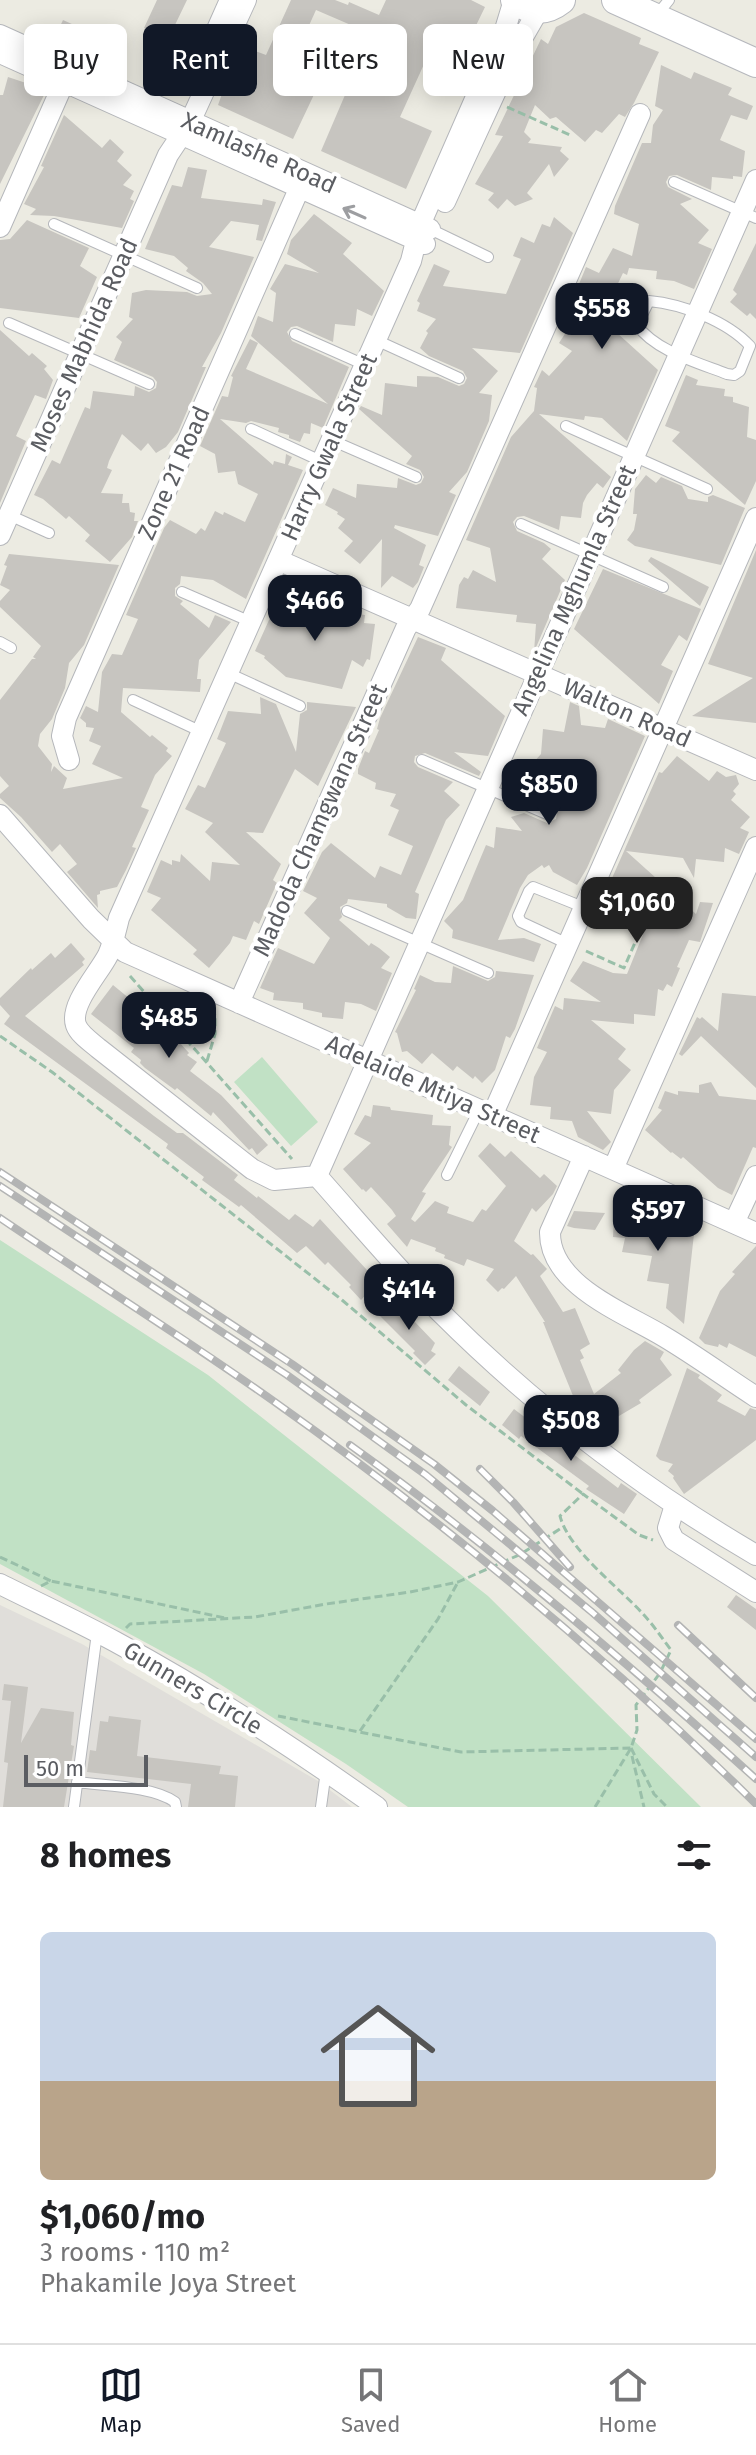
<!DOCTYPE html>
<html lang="en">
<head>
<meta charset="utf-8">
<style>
  body { margin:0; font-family:"Fira Sans",sans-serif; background:#f2f2f2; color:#202124; height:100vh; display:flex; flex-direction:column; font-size:30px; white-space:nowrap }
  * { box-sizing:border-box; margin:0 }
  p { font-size:26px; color:#757577 }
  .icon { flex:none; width:44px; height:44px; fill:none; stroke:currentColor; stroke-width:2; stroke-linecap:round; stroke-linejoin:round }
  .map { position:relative; height:1807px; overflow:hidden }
  .panel { display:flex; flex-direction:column; background:#fff; flex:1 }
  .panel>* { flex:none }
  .banner { position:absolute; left:24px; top:24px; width:708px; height:72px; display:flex; gap:16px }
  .scale { position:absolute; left:24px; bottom:20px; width:124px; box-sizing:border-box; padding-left:8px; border:4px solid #5b5d62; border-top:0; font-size:22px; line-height:28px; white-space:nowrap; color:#5b5d62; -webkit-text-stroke:6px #fff; paint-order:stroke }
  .price { position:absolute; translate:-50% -68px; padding:0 18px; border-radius:16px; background:#111827; color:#fff; font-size:26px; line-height:52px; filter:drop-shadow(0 2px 4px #0008) }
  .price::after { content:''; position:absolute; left:50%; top:48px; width:24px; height:18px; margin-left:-12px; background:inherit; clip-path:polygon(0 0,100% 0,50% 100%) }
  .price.selected { background:#222; color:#fff }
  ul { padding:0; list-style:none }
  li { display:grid; align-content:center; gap:16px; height:424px; padding:0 40px }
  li+li { border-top:2px solid #e0e0e0 }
  li span { display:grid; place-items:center; height:248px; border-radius:12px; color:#555 }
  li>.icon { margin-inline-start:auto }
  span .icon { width:144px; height:144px; fill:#fffc; stroke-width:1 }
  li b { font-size:34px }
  h2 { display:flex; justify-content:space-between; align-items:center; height:96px; padding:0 40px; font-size:34px }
  .pill { padding:0 28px; border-radius:12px; background:#fff; box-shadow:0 4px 20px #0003; font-size:28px; line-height:72px }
  .pill.selected { background:#111827; color:#fff }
  .tabs { display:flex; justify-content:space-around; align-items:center; height:112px; border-top:2px solid #e0e0e0; background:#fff; font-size:22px; color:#757577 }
  .tabs a { display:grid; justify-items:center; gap:4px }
  .tabs .selected { color:#111827 }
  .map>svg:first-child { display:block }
  .industrial { fill:#e0deda }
  .green { fill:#c1e1c5 }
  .building { fill:#c7c5c0; fill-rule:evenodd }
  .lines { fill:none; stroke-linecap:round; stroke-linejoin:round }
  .lane-casing { stroke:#b5b7bb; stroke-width:12 }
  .street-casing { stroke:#b5b7bb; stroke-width:22 }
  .secondary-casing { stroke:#b6b8bd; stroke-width:30 }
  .path { stroke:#99bfa9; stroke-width:3; stroke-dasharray:8 4; stroke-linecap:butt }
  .lane { stroke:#fff; stroke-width:10 }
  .street { stroke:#fff; stroke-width:20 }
  .secondary { stroke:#fff; stroke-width:28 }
  .rail-casing { stroke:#b3b4b4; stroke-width:8 }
  .rail { stroke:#fff; stroke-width:5; stroke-dasharray:15; stroke-linecap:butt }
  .oneway { stroke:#9d9ea1 }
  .labels { text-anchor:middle; stroke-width:8; stroke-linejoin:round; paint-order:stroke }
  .street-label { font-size:24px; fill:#5b5d62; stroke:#fff }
</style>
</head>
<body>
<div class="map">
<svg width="756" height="1807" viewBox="0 0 756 1807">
  <rect width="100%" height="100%" fill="#ecebe2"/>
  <path class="industrial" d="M0,1605l82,39 236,137 34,26h-352z"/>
  <path class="green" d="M262,1057l56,65 -27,24 -57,-64z
    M0,1240l208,135 280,221 213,211h-293l-62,-43 -142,-90 -204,-110z"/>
  <path class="building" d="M157,0h30l-13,27 12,21 -42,-20z
    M291,0h44l13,5 1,-3 30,13 7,-15h85l14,7 -17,35 -28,-13 -40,88 32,14 -26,58 -85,-38 24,-56 -26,-11 -26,55 -75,-34 4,-11 -4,-2 22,-47 26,10zM316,10l86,37 -19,43 -86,-38z
    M584,13l57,25 -2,6 20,8 -25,51 -9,14 -6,-3 -17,19 -6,-3 -11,12 -29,-25 -6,2 -15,-14 -11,27 7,7 -3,4 34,4 -2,4 9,8 -15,18 -5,-13 -22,29 6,6 -18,7 -8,-7 -9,10 -10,-9 6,-7 -19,-9 28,-48 -8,-1 46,-96 7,5 8,-17z
    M63,20l53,24 -10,24 -54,-25z
    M661,65l30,14 3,-7 38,16 -4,7 25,11 -6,14 -16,-5 -11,25 25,11 -3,26 -9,-1v3l-21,-2 -1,13 -34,-15 -8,1 -3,6 2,5 24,12 -12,5 29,26 -11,13 14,6 -18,40 -20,-8 -18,-2 1,-8 -28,-3 -2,7 -4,-2 -13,27 18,9 -12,23 42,38 -31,71 -25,-23 -17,-2 -1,4 -45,-6 72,63 -8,11 -6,-5 -10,12 -4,8 -2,15 -20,-2 -2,14 -35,-14 -7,1 -4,5 4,9 27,12 7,6 -9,10 23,21 -31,72 2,-28 -20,-2 1,-7 -61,-7 3,-23 5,-8 4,2 5,-9 23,12 -6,-34 -24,-8 45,-103 23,-26 3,-23 -3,-1 8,-17 7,6 23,-25 -13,-8 11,-17 -7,-3 23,-56 13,6 14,-25 19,8 7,-32 -25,-10 1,-8 27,-63h9l2,-18 10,-15 -8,-4z
    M8,77l24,8 13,8 -45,91v-89h3z
    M64,115l38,33 8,-9 14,13 -7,9 15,14 -9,10 11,6 -4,8 4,2 -12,27 -68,-12 -24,-1 6,-6 -12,-5 20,-37 -3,-1z
    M188,167l19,3 -6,28 61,7 1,-6 13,3 -14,39 -6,-1 3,-15 -28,-4 -22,26 45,10 -33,76 -19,34h4l-28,65 -12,15 -10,6 -8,-10 -7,8 -19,-17 -13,27 -2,7 5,2 -11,23 22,1 -1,9h7l1,9 5,1 -1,8h4l-6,16 -22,25 -25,-21 5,-6 -21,-19 -3,3 -23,-20 -9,-4 18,-35 8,4 25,-57 5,2 3,-18 41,5 1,-10 14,6 7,-4 1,-6 -4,-5 -39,-17 8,-18 -6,-5 17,-18 -4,-2 3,-24 14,-3 41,2 10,4 15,-2 -9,-11 -17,-12 2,-3 -14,-12 -29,-7 27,-64 10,2z
    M314,214l38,29 -9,11 41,37 -12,25 -15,-7 -2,17 -20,-2 -2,18 -36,-16 -6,1 -4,5 5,9 57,26 -26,61 -12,-5 -1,11 -6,-1 -4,9 -11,-4v-3l-11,-3 1,-4 -28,-7 -5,2 -26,-4 53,46 1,-4 11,3 1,-10 6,3 -4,8 15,5 -57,129 -33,-19 -32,-4 -1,8 -5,4v8l8,5 -3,3 29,24 6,-13 16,7 -32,38 -2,19h4l-1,13 -77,-4 -2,24 29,25 2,-2 16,13 -2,3 6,5 -17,19 -14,32 8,3 -17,37 4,1 -10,22 -9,17 -17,4v3l-3,1 1,13 -31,-36 10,-8 -17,-20 -8,8 -31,-35 -21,-19v-4l9,-8 -9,-10v-76l32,-41h4l-3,-2 8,-11 -41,-39v-6l10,-11 -10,-5 7,-19 -3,-1 5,-11 110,11 -35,80 -15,18 -4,25 -13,31 -12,15 -2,12 14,18 -1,8 3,-6 13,12 -4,11 60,-11 -31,-14 9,-18 -12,-5 5,-13 -8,-1v-4l-6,-5 6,-12 12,6 4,-40 10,-18 10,1 16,-36 -12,-4 38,-87 6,-8 26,14 5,-6 4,3 10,-20 8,4 1,-3 21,10 13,-28 -20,-10 -3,-13 -17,2 -3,-19 -15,-8 22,-50 6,1 5,-20 -2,-1 19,-37 8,4 -12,26 82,35 -77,-68 7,-20 15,6 3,-29 -6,-4 15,-25 34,9 -32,-19 4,-14z
    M554,217l19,16 -53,120 -48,-5 26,23 -19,22 13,2 -3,26 -22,51 -18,20 7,3 -18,41 -43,-11 -1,3 32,17 -7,20 5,2 -6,15 -5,6 -21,-12 -11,12 1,-49 -22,25 -16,-13 9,-10 -15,-13 7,-9 -8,-5 1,-2 -13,-7 8,-17 23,10 1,-14 40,4 1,-10 18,7 5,-2 3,-6 -4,-7 -14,-6 6,-8 -53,-47 2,-3 21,9 3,-32 32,4v-11l21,1 21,9 5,-2 3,-6 -4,-7 -34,-15 -9,-8 8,-15 -2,-2 10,-12 -19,-8 3,-8 -3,-2 17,-37 16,7 -7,15 63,8 15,-35 -8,-3 8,-19 13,6 8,-19 8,3z
    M27,220l62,28 -9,18 17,11 -18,41 -79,-10v-68l10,-1z
    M756,243v76l-6,-6 -3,3 -17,-14 7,-8 -4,-4z
    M0,330l29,26 3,-3 15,13 -3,3 9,11 -7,19 -11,-4 -19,41 10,5 -26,62z
    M686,375l12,5 -2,5 29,4 -1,7 9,1v5l16,5 -2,30 9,3v41l-11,24 -73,-64 8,-9 -15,-6z
    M646,475l10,8 5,-6 21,9 6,13 20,3v-5l5,-2 32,13 -24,57 -86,-19 -8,-6 7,-10 3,-16h-4l2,-25z
    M756,550v173l-64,-7 61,-38 -45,-14z
    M651,557l58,30 -9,19 -52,-45z
    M603,569l98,40 -14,32 -8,-6 -18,30 12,6 -14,33 -85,-75z
    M278,600l48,6 -1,4 40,5 -1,8 11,1 -5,36 -3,-1 -4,8 -11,-7 -10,29 -56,-12 -22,-19 1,-2 -10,-5z
    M418,637l28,11 -5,12 64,56 -17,40 -34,-4 27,20 -2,4 -54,-23 -10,3 -1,6 4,5 35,15 -9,9 16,14 -14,15 -31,72 4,2 -3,25 -10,-1 -19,-11v-3l-39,-5 -1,4 -7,4 2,10 -3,3 30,26 2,-3 8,5 11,9 -9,11 11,5 -16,38 -15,-7 -16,-2 -2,17 -21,-2v-4l-19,-4v-6l-30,-3 1,-7 -14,-5 18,-40 36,16 16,-26 -26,-25 13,-15 -14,-7 19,-39 9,-9 44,35 5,-12 21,9 12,-29 -25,-11 11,-25 -9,-4 6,-12 -21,-5 1,-6 -18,-9v-5l7,-18 4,2 10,-23 -2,-1 3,-11z
    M260,697l16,7 20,48 4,-38 7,-4v-8l49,5 -38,79 -23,-17 -32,64 -17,-1 35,32 -8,16 4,3 -18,41 -5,-3 -8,19 -13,-4 -3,7 -21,25 -16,-14 4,-4 -46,-40 10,-12 -14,-6 14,-32 11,5v-5l8,2 1,-8 29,27 2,-19 28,3 -35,-33 8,-9 -28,-14 13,-24 7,3 21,-45 -9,-4 11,-28 33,3z
    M570,702l9,4 2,19 24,3 3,-9 37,17 -58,132 -10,17 -24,-13 -4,-7 -5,3 -2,-3 -14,10 -8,13 -22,52 26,-2 17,6 -7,18 -82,-24 1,-8 -9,-9 19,-21 23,-55 8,3 2,-21 26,4 -11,-14 13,-4 23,10 9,-4 1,-6 -4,-5 -43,-19 31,-35 2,-25 21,3z
    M677,756l32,25 8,-10 9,6 10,-2 3,9 -6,7 3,3 -5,6 19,17 -10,11 9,4 -10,22 -14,-6 -1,14 -28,-3 -2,19 -11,-20 -57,-7 70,63 4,-12 13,1 -13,39 -11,-2 -12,27 3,1 -8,19 -5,-3 -4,7 -5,-2 -3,27 -21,-2v10l-43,-4 35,29 -8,10 13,11 -17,20 -3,24 -24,-3 24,31 -8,8 -25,-13 -6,-16 -22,-2 1,-12 -21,-2 4,-28 13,-25 -10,-4 18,-42 8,4 1,-12 37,4 -31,-21 13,-20 30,12 14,1 21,-52 -11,-5 -2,-9 -30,-14 54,-122 3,1z
    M71,943l14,16 -3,3 2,3 -59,51 129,100 23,17h6l55,42 -4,5 23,18 1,-2 31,24 6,-6 18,13 7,-8 58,63 -17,18 -12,-13 2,-2 -23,-23 -3,3 -19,-19 -9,7 -56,-48 -2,2 -37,-27 2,-3 -38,-29 2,-4 -164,-120 6,-8 -10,-11v-7l31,-30 1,2 19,-17 4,5z
    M453,966l35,15 7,-4 1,-6 38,4 -19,54 -5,9 -4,-2 -11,34 -13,13 -7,-7 -2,3 -16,-13 -4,5 -21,-18 -10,11 -15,-13 -5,1 -5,-19 -2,-1 21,-42 -2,-1 6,-14 15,7 16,1z
    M113,985l17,14 5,-6 54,60 -2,2 10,7 -7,9 31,24 47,50 -11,10 -5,-7 -3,2 -36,-38 -2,4 -34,-28 -2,2 -30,-22 -5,-5 1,-3 -10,-8 3,-4 -43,-34z
    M722,993l34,3v92l-55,-52 -19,20 -3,-2 18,-37 3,2 2,-2 16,14z
    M711,1082l8,14 37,4v48l-3,-1 -21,48 -14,-7 -35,-31 -2,2 -9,-7 -1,1 -26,-23 17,-20 -4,-2 7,-17 13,4v-4l21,2v-8z
    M373,1105l17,2 1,3 42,5 -1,10 19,1 -2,19 3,2 -30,45 4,1 -15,26 4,3 20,-21 14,6 -2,6 26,9 9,-13 4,2 20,-25 -28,-30 12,-13 15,14 6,-6 29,27 4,-4 13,12 -4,8 -17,18 -4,-4 -18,33 17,14 2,-1 14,15 -7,7 23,36 12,-4 15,36 -10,6 4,8 -4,2 14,34 27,-21 -3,-3 16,-20 11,-9 19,11 -4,7 12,16 -33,25 2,3 -34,20 -17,-22 -10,12 -37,-91h2l-29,-46 -12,13 -2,-1 -4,4 -12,-12 8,-11 -27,-10 -3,7 -20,-8 1,-3 -10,-4 1,-3 -25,-9 -4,8 -20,-23 9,-8 -4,-6 -21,-23 -5,5 -3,-3 -1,1 -19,-21 28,-26 -17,-9 11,-19 6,2z
    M615,1200l20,2 -1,13 21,1 -1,13 40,5 -10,90 -18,-16 3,-24 -22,-3 5,-25 -30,-4 3,-14 -12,-1z
    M574,1211l31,2 -10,17 -21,-2 -7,-2z
    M756,1246v111l-27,-14 -2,5 -8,-4 -1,3 -13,-3 -6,-6 21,-47 15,-17 -3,-2z
    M394,1300l41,43 -4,8 5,3 -11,11 -12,-12 2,-2 -36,-36z
    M459,1366l31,26 -10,14 -32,-26z
    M687,1368l13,7 -2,3 24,17 -5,6 28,15 5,-8 6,2v30l-72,54 -11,-16 1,-2 -6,-5 5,-7 -13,-4 -4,-4z
    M514,1409l104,79 3,-5 16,11 -13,20 -38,-25 3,-3 -68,-50 -2,3 -17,-14z
    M736,1595l20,14v21l-29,-23z
    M4,1684l24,3 -7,56 20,-35 33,4 -3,33 3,1 -10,61h-61l5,-44 -4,-1 7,-61 -9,-1z
    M109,1716l32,4 -4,36 84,10 -2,8 19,2 -3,31h-47l3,-23 -104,-12 3,-22 6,1 4,-30 8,1z"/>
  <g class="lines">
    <defs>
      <path id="lane" d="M656,16l13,-16
        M674,182l82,36
        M54,224l143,64
        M432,230l56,27
        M649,301c33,3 78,20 101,45l-10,25 -6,4 -7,-1c-28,-11 -72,-23 -90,-49z
        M9,323l140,61
        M295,334l70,31
        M376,340l83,38
        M566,426l141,63
        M251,429l70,32
        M331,440l85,37
        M9,515l40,18
        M521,524l142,63
        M182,592l69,30
        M0,642l11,6
        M228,673l72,33
        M133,700l69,32
        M422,760l127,55
        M347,911l141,62
        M568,944l-47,-22 -3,-6 11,-25 4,-4 50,20
        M447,1175l32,-65
        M77,1782c28,4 76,4 98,20l1,5
        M74,1807l23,-174
        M321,1807l5,-36"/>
      <path id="street" d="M0,35l430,194
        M0,53l425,191
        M206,54l24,-54
        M445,202l67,-146 27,-47
        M0,227l64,-145
        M0,535l168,-380 22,-33 56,-122
        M278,560l478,210
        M69,760l-7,-24 4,-18 233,-529
        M0,815l91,104 34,33 631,281
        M239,1003l167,-375 14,-19 220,-495
        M492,1116l264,-598
        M584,1156l-34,76c-1,53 75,81 113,104 32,19 62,41 93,61
        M613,1169l143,-322
        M317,1176l-43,4 -22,-11 -154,-121c-7,-6 -19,-14 -22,-23 -7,-20 23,-52 32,-70 5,-11 8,-25 11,-37l292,-657 9,-36 84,-192 10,-33
        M317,1176l439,-996
        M317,1176c40,45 79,92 122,135 94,94 202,177 317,244
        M734,1223l22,-47
        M675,1505l-7,23 6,12 82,52
        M0,1584c38,19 77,37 114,57 91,49 179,106 263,166"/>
      <path id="secondary" d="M515,0c15,12 31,12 46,0
        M616,0l140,63"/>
    </defs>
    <use href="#lane" class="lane-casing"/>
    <use href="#street" class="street-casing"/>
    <use href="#secondary" class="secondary-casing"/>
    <path class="path" d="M507,107l63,28
      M586,951l38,17 16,-37 -40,-17
      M130,976l162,183
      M0,1036l52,36 290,228 124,105 117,89
      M207,1061l8,-27v-20
      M0,1557l51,24
      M41,1586l10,-5 174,37
      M126,1628l4,-4 125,-7 71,-13 84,-12 48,-10 63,-28 42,-27
      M278,1716l183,36 170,-4
      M360,1731l78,-112 20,-37
      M631,1748l23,46 13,13
      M632,1756l12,51
      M595,1807l36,-59 6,-18 -1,-25 24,-32 11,-23c-9,-12 -17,-24 -27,-35 -24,-27 -75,-64 -84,-99l23,-22 56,41 14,5"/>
    <use href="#lane" class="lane"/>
    <use href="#street" class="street"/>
    <use href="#secondary" class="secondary"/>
    <defs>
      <path id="rail" d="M0,1172l292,192 142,100 59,47 263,228
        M0,1186l287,189 139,100 167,138 163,144
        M0,1218c90,61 183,119 272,182 171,121 335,257 484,404
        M350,1445c142,102 276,216 406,334
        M480,1469l33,33 57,65
        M678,1625l78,73"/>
    </defs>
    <use href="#rail" class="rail-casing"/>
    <use href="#rail" class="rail"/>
  </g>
  <defs><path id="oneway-shaft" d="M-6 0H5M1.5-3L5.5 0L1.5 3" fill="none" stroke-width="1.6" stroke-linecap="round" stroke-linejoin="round" transform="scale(2)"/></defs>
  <use class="oneway" href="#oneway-shaft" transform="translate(354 213) rotate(-156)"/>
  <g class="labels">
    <g class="street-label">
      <text transform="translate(259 153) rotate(24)" y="8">Xamlashe Road</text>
      <text transform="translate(84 345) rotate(-66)" y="8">Moses Mabhida Road</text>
      <text transform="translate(329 447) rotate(-66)" y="8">Harry Gwala Street</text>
      <text transform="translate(174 473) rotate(-66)" y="8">Zone 21 Road</text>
      <text transform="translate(574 590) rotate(-66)" y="8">Angelina Mghumla Street</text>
      <text transform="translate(627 713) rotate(24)" y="8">Walton Road</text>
      <text transform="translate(320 820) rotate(-66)" y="8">Madoda Chamgwana Street</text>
      <text transform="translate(433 1089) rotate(24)" y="8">Adelaide Mtiya Street</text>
      <text transform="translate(193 1688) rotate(31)" y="8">Gunners Circle</text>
    </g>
  </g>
</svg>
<div class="scale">50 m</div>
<b class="price" style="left:602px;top:351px">$558</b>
<b class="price" style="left:315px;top:643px">$466</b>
<b class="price" style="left:549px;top:827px">$850</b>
<b class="price selected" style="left:637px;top:945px">$1,060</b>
<b class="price" style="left:169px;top:1060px">$485</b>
<b class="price" style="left:658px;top:1253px">$597</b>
<b class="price" style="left:409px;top:1332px">$414</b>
<b class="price" style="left:571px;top:1463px">$508</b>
<div class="banner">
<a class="pill">Buy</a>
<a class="pill selected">Rent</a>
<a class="pill">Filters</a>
<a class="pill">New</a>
</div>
</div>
<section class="panel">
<h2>8 homes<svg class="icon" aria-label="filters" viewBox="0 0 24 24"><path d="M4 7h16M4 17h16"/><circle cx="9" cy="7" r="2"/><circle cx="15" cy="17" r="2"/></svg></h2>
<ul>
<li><span style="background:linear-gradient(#c9d6e8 60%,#b9a48a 0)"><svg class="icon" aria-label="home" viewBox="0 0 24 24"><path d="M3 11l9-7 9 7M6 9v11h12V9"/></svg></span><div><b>$1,060/mo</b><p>3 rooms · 110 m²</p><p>Phakamile Joya Street</p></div></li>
</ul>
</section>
<nav class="tabs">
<a class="selected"><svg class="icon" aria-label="map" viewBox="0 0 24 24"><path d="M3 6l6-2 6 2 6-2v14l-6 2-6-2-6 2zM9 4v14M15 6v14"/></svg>Map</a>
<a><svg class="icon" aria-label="saved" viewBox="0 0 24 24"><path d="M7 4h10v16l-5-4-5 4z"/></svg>Saved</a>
<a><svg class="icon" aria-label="home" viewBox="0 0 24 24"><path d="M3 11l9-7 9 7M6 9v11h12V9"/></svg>Home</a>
</nav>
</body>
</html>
